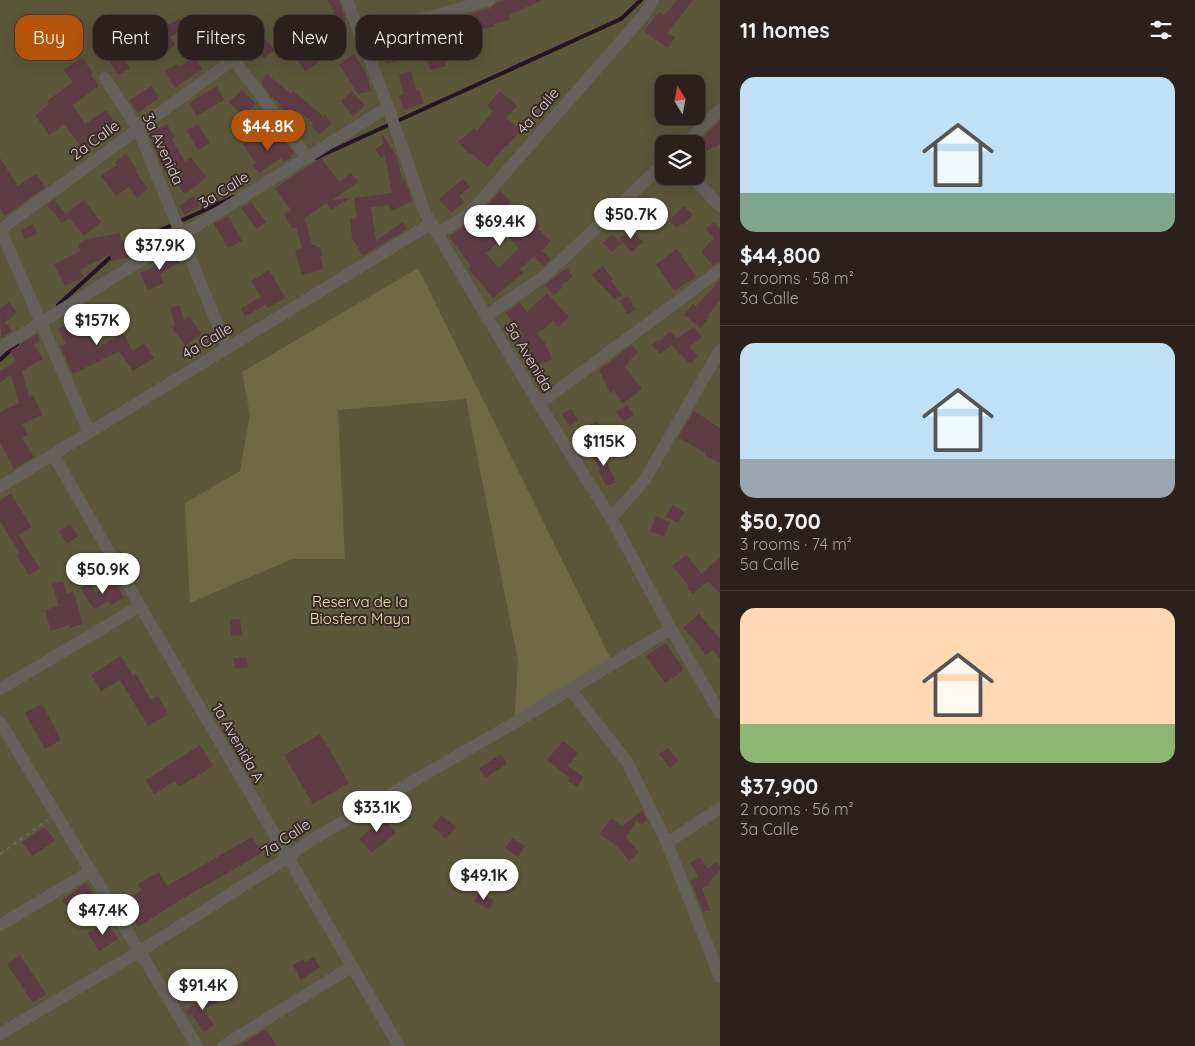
<!DOCTYPE html>
<html lang="en">
<head>
<meta charset="utf-8">
<style>
  body { margin:0; font-family:Quicksand,sans-serif; background:#372d29; color:#f1f3f6; height:100vh; display:flex; flex-direction:column; font-size:19px; white-space:nowrap }
  * { box-sizing:border-box; margin:0 }
  p { font-size:16px; color:#a6a3a3 }
  .icon { flex:none; width:28px; height:28px; fill:none; stroke:currentColor; stroke-width:2; stroke-linecap:round; stroke-linejoin:round }
  .map { position:relative; flex:1; overflow:hidden }
  .panel { display:flex; flex-direction:column; background:#2b201c; width:475px }
  .panel>* { flex:none }
  .top-card { position:absolute; left:15px; top:15px; width:475px; height:45px; display:flex; gap:10px }
  .needle { width:32px; rotate:350deg }
  .fabs { position:absolute; left:655px; top:75px; display:grid; gap:10px }
  .fabs a { display:grid; place-items:center; width:50px; height:50px; border-radius:10px; background:#2b201c; box-shadow:0 5px 20px #0002,0 0 0 1px #473e3b; font-size:25px }
  .price { position:absolute; translate:-50% -42px; padding:0 11px; border-radius:18px; background:#fff; color:#222; font-size:16px; line-height:32px; filter:drop-shadow(0 1px 2px #0008) }
  .price::after { content:''; position:absolute; left:50%; top:30px; width:15px; height:11px; margin-left:-8px; background:inherit; clip-path:polygon(0 0,100% 0,50% 100%) }
  .price.current { background:#b45309; color:#fff }
  ul { padding:0; list-style:none }
  li { display:grid; align-content:center; gap:10px; height:265px; padding:0 20px }
  li+li { border-top:1px solid #473e3b }
  li span { display:grid; place-items:center; height:155px; border-radius:15px; color:#555 }
  li>.icon { margin-inline-start:auto }
  span .icon { width:90px; height:90px; fill:#fffc; stroke-width:1 }
  li b { font-size:21px }
  h2 { display:flex; justify-content:space-between; align-items:center; height:60px; padding:0 20px; font-size:21px }
  .chip { padding:0 18px; border-radius:15px; background:#2b201c; box-shadow:0 5px 20px #0002,0 0 0 1px #473e3b; font-size:18px; line-height:45px }
  .chip.current { background:#b45309; color:#fff }
  main { display:flex; flex:1; min-height:0 }
  .map>svg:first-child { display:block }
  .green { fill:#5c573a; fill-rule:evenodd }
  .forest { fill:#6e6847 }
  .lines { fill:none; stroke-linecap:round; stroke-linejoin:round }
  .stream { stroke:#281226; stroke-width:4 }
  .building { fill:#5e3c44; fill-rule:evenodd }
  .path { stroke:#706360; stroke-width:2; stroke-dasharray:4 4; stroke-linecap:butt }
  .minor { stroke:#66605b; stroke-width:12 }
  .tertiary { stroke:#66605b; stroke-width:12 }
  .labels { text-anchor:middle; stroke-width:4; stroke-linejoin:round; paint-order:stroke }
  .street-label { font-size:15px; fill:#dad0cd; stroke:#392a26 }
  .park-label { font-size:15px; fill:#eee3a6; stroke:#392a26 }
</style>
</head>
<body>
<main>
<div class="map">
<svg width="720" height="1046" viewBox="0 0 720 1046">
  <rect width="100%" height="100%" fill="#392a26"/>
  <path class="green" d="M0,0h720v1046h-720zM664,84h32v32h-32zM664,144h32v32h-32z"/>
  <path class="forest" d="M418,268l195,395 -99,60 4,-62 -52,-262 -128,11 7,149h-53l-102,44 -5,-100 55,-32 10,-56 -8,-43z"/>
  <g class="lines">
    <path class="stream" d="M316,158l305,-139 20,-19
      M137,241l96,-44
      M58,305l56,-51
      M0,360l17,-16"/>
  </g>
  <path class="building" d="M328,0h11l7,20 -7,4z
    M506,0h37l-34,15 1,5 -16,4 1,2 -28,8 5,24 -27,4 1,4 -16,4 -8,-29 -31,4 5,16 -10,3 -5,-16h-2l-2,-10 13,-2 -1,-3 22,-5h17v-3l40,-9v-1l23,-7 6,-6z
    M677,0h16l-26,33 8,4 -7,11 -24,-17 15,-19 6,3z
    M179,19l6,10 -15,8 5,8 -13,8 -11,-19z
    M263,36l11,14 -10,8 -3,-3 -3,3 -7,-8 6,-5 -2,-2z
    M118,48l12,20 -12,7 -12,-20z
    M311,51l8,11 -14,9 -8,-11z
    M354,54l13,21 4,16 -13,3 -19,-30z
    M82,57l11,16 -2,2 8,11 -26,19 12,19 21,-14 14,20 -14,10 -3,-4 -20,14 -19,-26 -15,11 -14,-20 14,-10 -2,-4 26,-19 -9,-12z
    M195,57l7,12 -27,19 -10,-17 13,-7 1,2z
    M411,71l5,19h3l4,13 -19,7 -5,-14 5,-2 -5,-19z
    M267,74l24,20 2,-3 30,25 2,-2 7,10 -13,11 -8,-10 2,-2 -15,-13 -6,8 -12,-11 1,-2 -11,-10 -9,-13z
    M152,86l7,12 -21,15 -9,-13z
    M217,86l7,14 -27,16 -8,-13z
    M242,90l14,14 -13,12 -14,-14z
    M352,91l13,15 -12,10 -12,-15z
    M500,91l17,15 -11,12 15,12 -14,16 -1,-1 -18,22 -17,-14 -2,1 -11,-12 16,-14 3,3 16,-20 -6,-5z
    M720,121v23l-5,4 -1,-2 -18,14v-16z
    M167,124l8,14 -3,1 13,23 5,-5 17,20 -22,17 -18,-22 -2,1 -16,-39z
    M198,124l12,19 -12,7 -11,-20z
    M381,132l16,25 5,23 3,-1 7,22 -21,10 -2,-6 -18,2 5,34 27,-19 4,7 -44,27 -11,-18 -2,-19 7,-1 -3,-20 38,-5 -7,-37 -4,2 -6,-9 8,-5z
    M256,135l9,12 16,-11 13,17 -4,3 2,1 -8,5 -3,-4 -22,15 -7,-8 4,-2 -13,-18z
    M126,154l11,16 -2,1 13,18 -11,9 -8,-11 -13,9 -15,-20 16,-11 -2,-3z
    M0,158l18,28 18,-12 9,13 -40,29 -5,-8z
    M321,158l18,24 12,-9 7,9 -26,18 18,-2 -19,12 -5,-7 -21,15 7,27h4l1,3 3,-1 3,9 -3,1 4,12 -22,6 -7,-25 7,-2 -6,-21 -4,2 -8,-15 7,-4 -16,-22z
    M463,179l7,8 -11,9 5,6 -13,11 -12,-14z
    M500,191l11,10 -10,10 18,18 12,-12 9,9 -2,3 13,12 -9,10 9,8 -7,7 -10,-9 -14,12 4,3 -31,26 -25,-30 3,-2 -22,-30 17,-10 3,4 19,-17 -4,-4zM507,235l12,13 -20,20 -13,-15z
    M193,196l7,9 -15,10 -6,-9z
    M54,200l15,18 -7,5 -15,-18z
    M84,200l17,22 -17,14 -18,-22z
    M251,202l15,20 -9,7 -16,-21z
    M683,206l10,8 -10,11 -2,-1 -4,4 -8,-7z
    M228,216l14,25 -14,7 -14,-24z
    M714,222l6,7v33l-7,3 -12,-13 13,-14 -8,-9z
    M33,224l4,10 -12,5 -4,-9z
    M631,228l12,14 -11,10 -13,-13z
    M137,232l10,15 -16,10 -20,4 -1,-7 -30,16 4,7 -19,9 -11,-22 27,-13 -3,-6 9,-6 33,-6 1,9z
    M612,234l10,9 -10,9 -9,-9z
    M677,249l19,28 -22,14 -18,-27z
    M179,251l4,9 -23,14 4,9 -16,7 -8,-17 26,-11 -2,-3z
    M603,266l10,13 -2,2 11,14 -7,5 -23,-25z
    M567,268l6,9 -12,8 2,2 -9,8 -9,-10z
    M269,270l16,28 -17,10 -2,-3 -21,11 -4,-8 20,-11 -10,-16z
    M720,280v20l-12,15 2,1 -9,12 -17,-13 9,-11 3,2z
    M547,293l22,24 -11,10 -5,-6 -16,13 8,9 7,16 -14,6 -9,-18 -4,5 -10,-11 8,-7 -18,-21 15,-10 7,9z
    M628,296l8,14 -9,4 -7,-14z
    M9,302l8,11 -12,9 7,9 -11,7 -1,-29z
    M179,305l5,15 5,-4 13,18 -17,12 -13,-19 3,-2 -5,-17z
    M96,307l5,9 -14,9 12,22 24,-14 10,18 11,-8 10,15 -21,13 -14,-20 -46,23 -13,-28 6,-2 -8,-15z
    M694,327l8,11 -13,9 9,9 -8,8 -19,-19 -11,9 -8,-9 6,-5 2,1 10,-10 7,7z
    M37,334l3,7 -6,4 9,14 -21,12 7,26 4,-2 9,20 -20,9 6,11 -6,3 12,19 -20,12 -14,-27v-30l19,-9 -8,-28 -11,7v-11l16,-10 -6,-10z
    M632,345l6,7 -10,10 1,1 -4,4 17,22 -19,15 -9,-13 -4,2 -11,-23z
    M627,405l7,10 -10,7 -8,-10z
    M571,409l7,11 -9,6 -7,-12z
    M694,411l26,17v35l-15,-8 1,-2 -28,-15z
    M597,421l8,11 -8,6 -8,-11z
    M600,448l7,12 -1,1 10,21 -10,4 -8,-17h2l-9,-16z
    M11,494l20,33 -12,8 21,34 -11,6 -12,-19 3,-2 -20,-33v-21z
    M672,505l12,7 -6,11 -12,-6z
    M656,516l14,6 -6,15 -14,-6z
    M70,524l8,12 -11,8 -8,-13z
    M686,555l16,19 18,-17v36l-12,-11 -2,2 -1,-1 -12,11 -6,-6 2,-2 -17,-20z
    M63,581l3,13 7,-3 10,33 -13,4 -1,-3 -18,6 -6,-21 14,-4 -7,-22z
    M116,582l8,16 -14,7 -2,-4 -14,8 -14,-21 11,-5 4,10z
    M699,614l21,25v20l-7,-9 -7,5 -14,-19 -1,1 -8,-9z
    M240,619l2,16 -11,1 -1,-16z
    M666,643l18,27 -19,13 -19,-27z
    M121,656l12,20 3,-2 15,26 7,-4 10,18 -20,12 -28,-46 -19,11 -10,-16z
    M245,656l3,11 -13,2 -1,-11z
    M42,704l19,36 -16,9 -20,-36z
    M320,734l29,49 -36,21 -29,-49z
    M563,741l15,12 -10,13 15,11 -6,10 -9,-6 2,-3 -23,-18z
    M200,745l13,21 -34,21 -4,-6 -21,13 -8,-14z
    M668,748l11,13 -9,7 -11,-14z
    M501,754l6,10 -22,14 -6,-10z
    M642,811l5,9 -6,5 -4,-5 -11,18 13,14 -10,9 -9,-12 -20,-15 11,-16 11,8z
    M378,813l18,19 -24,21 -13,-14 13,-11 -5,-6z
    M441,815l15,12 -10,12 -14,-13z
    M45,827l10,14 -23,15 -10,-14z
    M252,837l10,16 -85,49 -39,25 -16,-24 20,-13 -4,-6 21,-12 8,14z
    M512,838l13,8 -7,11 -13,-9z
    M700,857l8,12 7,-7 5,4v4l-13,16 -5,2 8,22 -7,2 -12,-31 8,-4 -9,-14z
    M86,883l10,14 -24,17 -10,-14z
    M479,893l15,7 -4,9 -16,-7z
    M107,922l11,17 -19,12 -11,-18z
    M20,955l26,39 -13,9 -26,-39z
    M314,957l6,10 -19,13 -8,-15 11,-6 1,3z
    M211,991l6,12 -14,6 11,16 -10,7 -12,-17 2,-2 -6,3 -3,-5 16,-11 -2,-4z
    M266,1029l11,17h-39z"/>
  <g class="lines">
    <path class="path" d="M0,854l47,-34"/>
    <path class="minor" d="M203,19l104,138
      M359,30l75,-14 55,-16
      M105,78l33,51 89,219
      M684,144l36,-34
      M691,176l29,30
      M0,229l89,203
      M0,230l234,-171
      M438,233l30,-18 176,-200 9,-15
      M486,316l61,-42 117,-111
      M0,348l388,-241
      M539,404l181,-134
      M53,454l87,152 259,440
      M0,487l432,-264
      M611,518l33,-37 76,-131
      M0,689l140,-83
      M570,689l57,73 40,81 53,134
      M0,722l197,324
      M667,843l53,-35
      M0,925l91,-54
      M0,1034l139,-82 148,-94 21,-16 206,-119 157,-94
      M223,1046l128,-79"/>
    <path class="tertiary" d="M347,0l41,107 37,106 114,191 72,114 60,111 49,84"/>
  </g>
  <g class="labels">
    <g class="street-label">
      <text transform="translate(538 111) rotate(-49)" y="5">4a Calle</text>
      <text transform="translate(95 140) rotate(-36)" y="5">2a Calle</text>
      <text transform="translate(163 149) rotate(65)" y="5">3a Avenida</text>
      <text transform="translate(224 190) rotate(-32)" y="5">3a Calle</text>
      <text transform="translate(207 341) rotate(-31)" y="5">4a Calle</text>
      <text transform="translate(529 357) rotate(59)" y="5">5a Avenida</text>
      <text transform="translate(238 743) rotate(60)" y="5">1a Avenida A</text>
      <text transform="translate(286 838) rotate(-34)" y="5">7a Calle</text>
    </g>
    <g class="park-label">
      <text x="360" y="607">Reserva de la<tspan x="360" dy="17">Biosfera Maya</tspan></text>
    </g>
  </g>
</svg>
<div class="fabs">
<a><svg class="needle" viewBox="-14 -14 28 28"><path d="M0-13l5 13h-10z" fill="#e53935"/><path d="M0 13l5-13h-10z" fill="#a6a3a3"/></svg></a>
<a><svg class="icon" aria-label="layers" viewBox="0 0 24 24"><path d="M12 4l9 5-9 5-9-5zM3 14l9 5 9-5"/></svg></a>
</div>
<b class="price current" style="left:268px;top:152px">$44.8K</b>
<b class="price" style="left:631px;top:240px">$50.7K</b>
<b class="price" style="left:500px;top:247px">$69.4K</b>
<b class="price" style="left:160px;top:271px">$37.9K</b>
<b class="price" style="left:97px;top:346px">$157K</b>
<b class="price" style="left:604px;top:467px">$115K</b>
<b class="price" style="left:103px;top:595px">$50.9K</b>
<b class="price" style="left:377px;top:833px">$33.1K</b>
<b class="price" style="left:484px;top:901px">$49.1K</b>
<b class="price" style="left:103px;top:936px">$47.4K</b>
<b class="price" style="left:203px;top:1011px">$91.4K</b>
<div class="top-card">
<a class="chip current">Buy</a>
<a class="chip">Rent</a>
<a class="chip">Filters</a>
<a class="chip">New</a>
<a class="chip">Apartment</a>
</div>
</div>
<section class="panel">
<h2>11 homes<svg class="icon" aria-label="filters" viewBox="0 0 24 24"><path d="M4 7h16M4 17h16"/><circle cx="9" cy="7" r="2"/><circle cx="15" cy="17" r="2"/></svg></h2>
<ul>
<li><span style="background:linear-gradient(#bfe0f5 75%,#7fa58c 0)"><svg class="icon" aria-label="home" viewBox="0 0 24 24"><path d="M3 11l9-7 9 7M6 9v11h12V9"/></svg></span><div><b>$44,800</b><p>2 rooms · 58 m²</p><p>3a Calle</p></div></li>
<li><span style="background:linear-gradient(#bfe0f5 75%,#9aa5b1 0)"><svg class="icon" aria-label="home" viewBox="0 0 24 24"><path d="M3 11l9-7 9 7M6 9v11h12V9"/></svg></span><div><b>$50,700</b><p>3 rooms · 74 m²</p><p>5a Calle</p></div></li>
<li><span style="background:linear-gradient(#ffd9b3 75%,#8fb573 0)"><svg class="icon" aria-label="home" viewBox="0 0 24 24"><path d="M3 11l9-7 9 7M6 9v11h12V9"/></svg></span><div><b>$37,900</b><p>2 rooms · 56 m²</p><p>3a Calle</p></div></li>
</ul>
</section>
</main>
</body>
</html>
